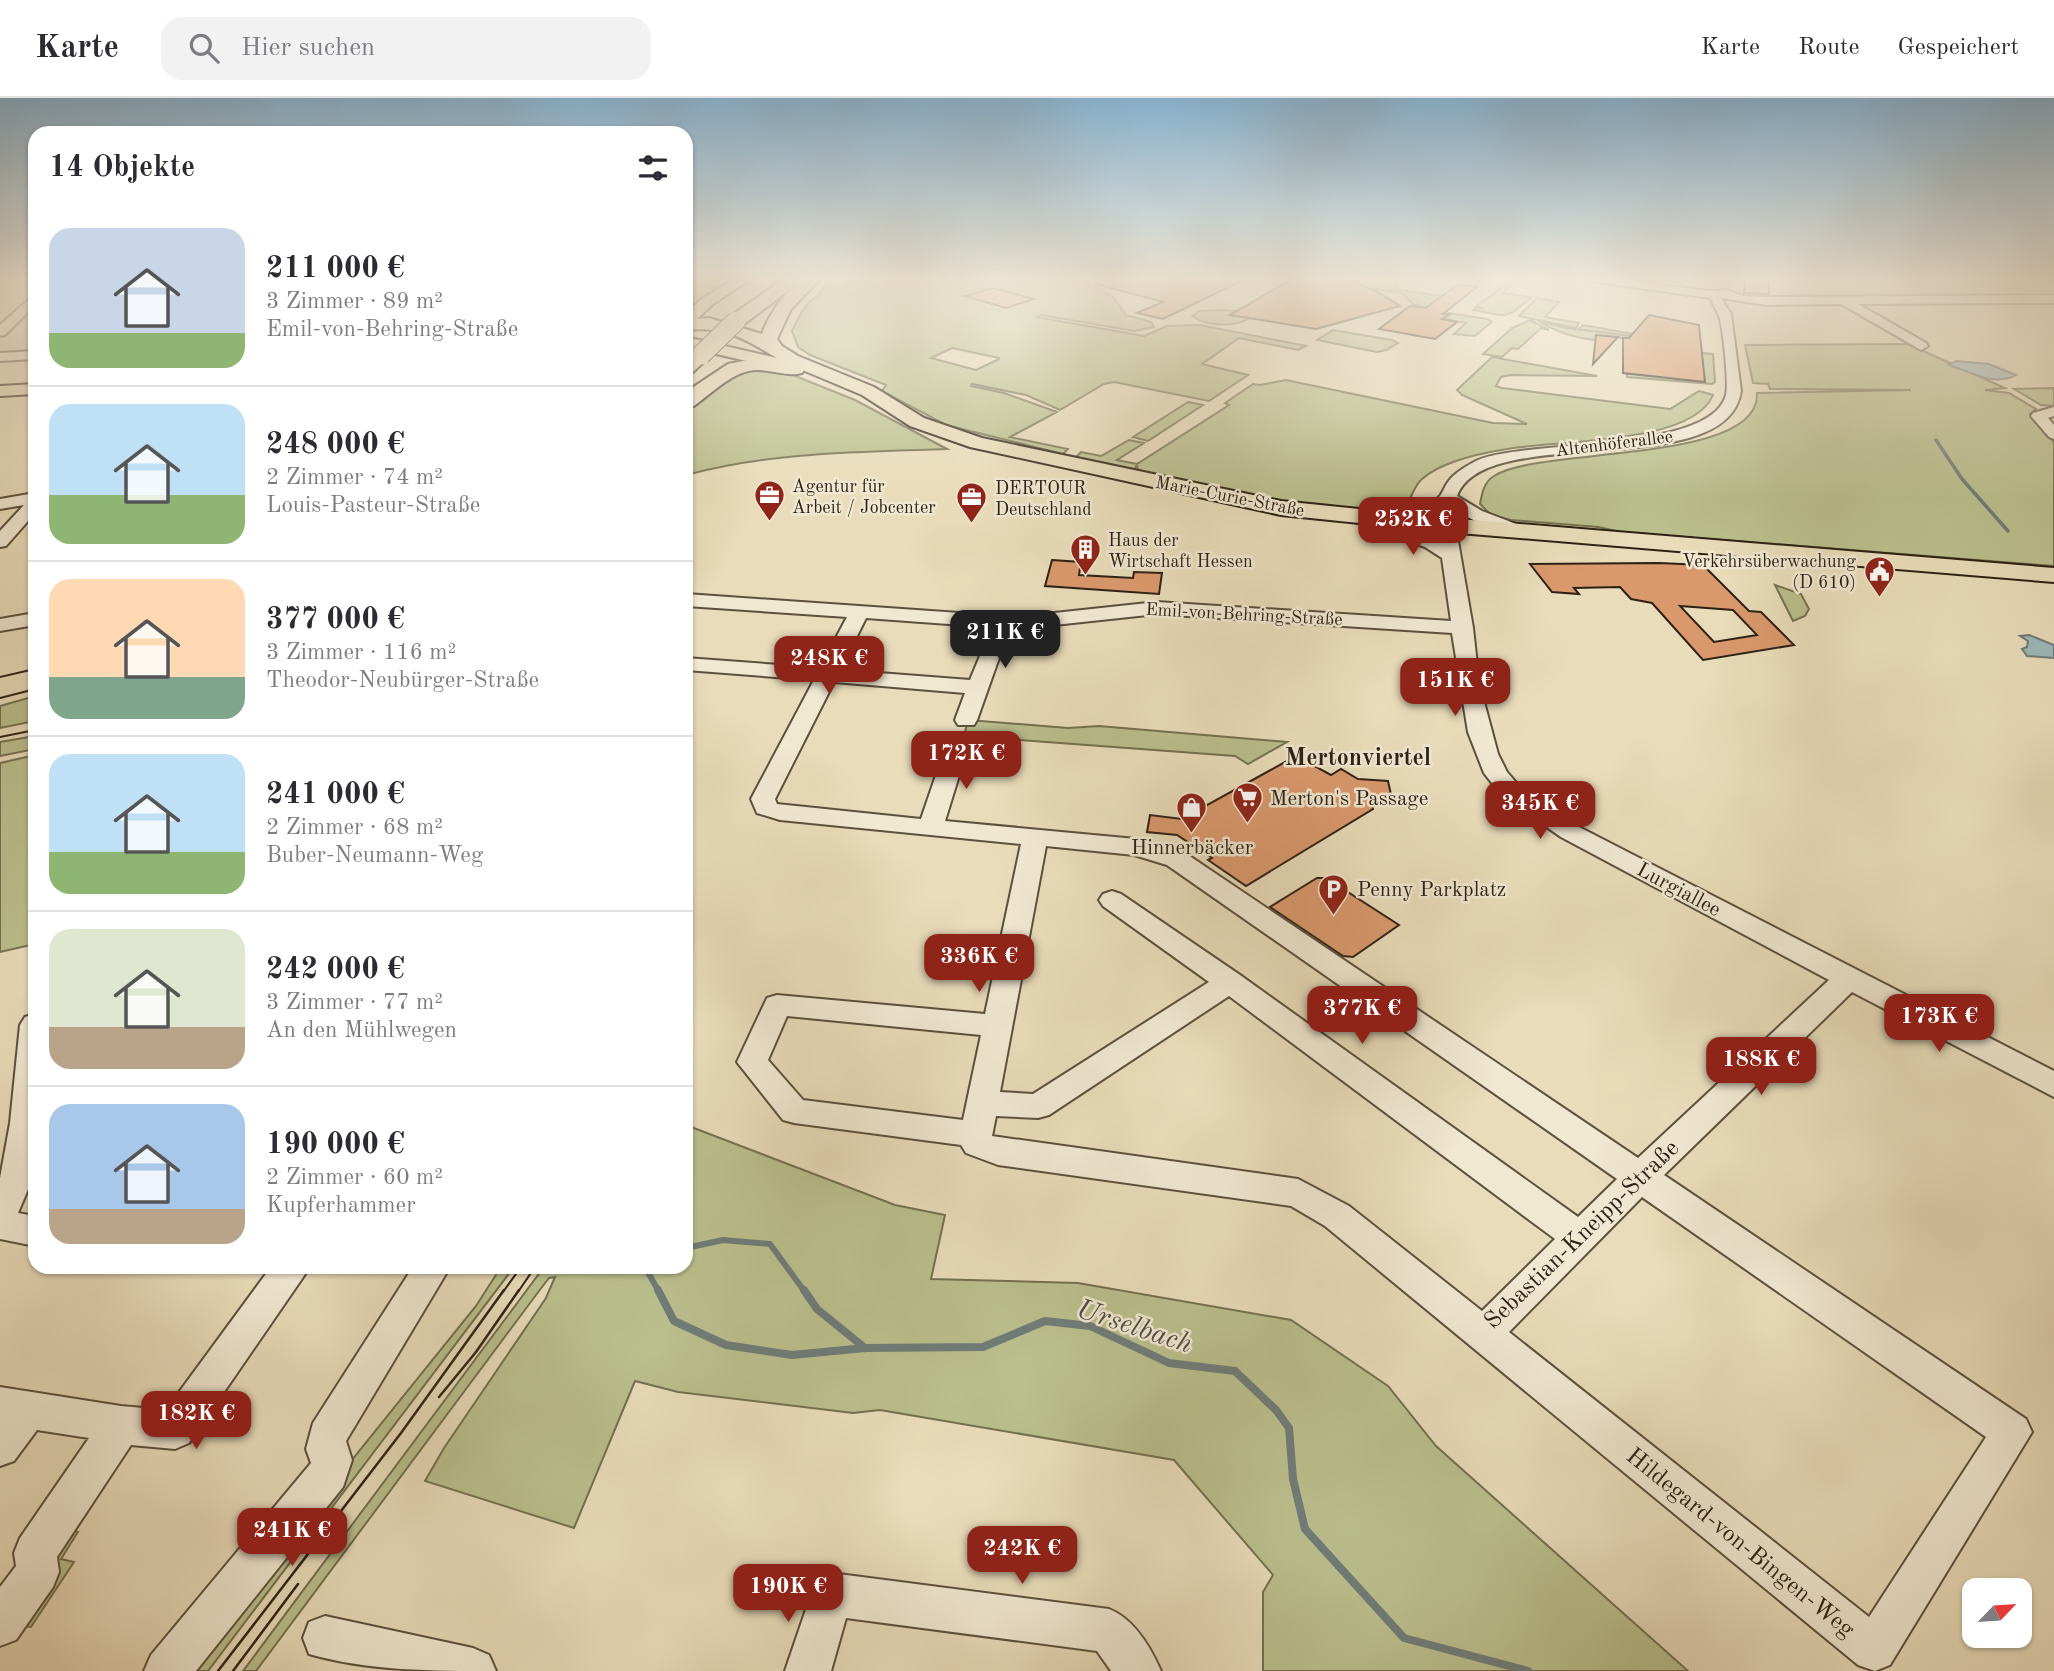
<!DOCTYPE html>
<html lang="de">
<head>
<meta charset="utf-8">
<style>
  body { margin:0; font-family:"Old Standard TT",serif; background:#f2f2f3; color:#2b2b33; height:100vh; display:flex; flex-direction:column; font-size:26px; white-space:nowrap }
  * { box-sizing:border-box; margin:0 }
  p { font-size:23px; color:#7c7c81 }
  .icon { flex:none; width:38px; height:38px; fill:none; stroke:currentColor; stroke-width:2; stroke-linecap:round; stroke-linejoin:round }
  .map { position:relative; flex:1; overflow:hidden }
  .drawer { position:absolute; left:28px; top:28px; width:665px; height:1148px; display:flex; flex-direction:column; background:#fff; border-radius:21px; box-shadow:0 2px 5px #0004 }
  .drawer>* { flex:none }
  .needle { width:46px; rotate:65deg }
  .controls { position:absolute; left:1962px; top:1480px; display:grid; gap:14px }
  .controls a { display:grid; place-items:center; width:70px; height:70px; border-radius:14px; background:#fff; box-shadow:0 2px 5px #0004; font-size:35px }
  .price { position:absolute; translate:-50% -60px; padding:0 16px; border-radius:14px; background:#8f2418; color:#fff; font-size:23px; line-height:46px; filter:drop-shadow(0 2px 4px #0008) }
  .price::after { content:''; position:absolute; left:50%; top:42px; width:21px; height:16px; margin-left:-10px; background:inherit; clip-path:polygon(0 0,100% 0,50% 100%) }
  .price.selected { background:#222; color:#fff }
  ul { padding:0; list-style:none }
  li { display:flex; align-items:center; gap:21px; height:175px; padding:0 21px }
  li+li { border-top:2px solid #e1e1e2 }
  li span { display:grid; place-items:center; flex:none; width:196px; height:140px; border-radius:21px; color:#555 }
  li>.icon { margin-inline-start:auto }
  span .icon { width:84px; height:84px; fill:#fffc; stroke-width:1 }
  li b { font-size:30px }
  h2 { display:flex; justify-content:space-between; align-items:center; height:84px; padding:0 21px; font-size:30px }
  header { display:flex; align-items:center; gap:42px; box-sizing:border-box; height:98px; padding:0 35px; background:#fff; border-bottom:2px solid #e1e1e2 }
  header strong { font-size:33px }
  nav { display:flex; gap:38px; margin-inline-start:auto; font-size:24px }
  .search { width:490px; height:63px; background:#f2f2f3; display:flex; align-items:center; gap:18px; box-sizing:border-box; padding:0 24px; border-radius:21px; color:#7c7c81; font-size:26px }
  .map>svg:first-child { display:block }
  .green { fill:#babf8d; stroke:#747051; stroke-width:2; fill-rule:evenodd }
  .water { fill:#9cb9ba; stroke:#707c78; stroke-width:2 }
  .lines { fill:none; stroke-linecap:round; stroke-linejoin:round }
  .stream-far2 { stroke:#707c78; stroke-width:3.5 }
  .stream-far1 { stroke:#707c78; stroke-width:6 }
  .stream { stroke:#707c78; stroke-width:8 }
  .building { fill:#da996d; stroke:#2d2115; stroke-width:2; fill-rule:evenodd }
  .minor-casing { stroke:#5c503e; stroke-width:4 }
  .major-casing { stroke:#2d2115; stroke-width:4 }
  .highway-casing { stroke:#2d2115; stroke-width:4 }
  .minor { fill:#f1e8d2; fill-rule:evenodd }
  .major { fill:#e9dcba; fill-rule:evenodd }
  .highway { fill:#e9dcba; fill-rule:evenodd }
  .tram-far1 { stroke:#2d2115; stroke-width:2 }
  .tram { stroke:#2d2115; stroke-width:2.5 }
  .highway-bridge-casing { stroke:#2d2115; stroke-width:21; stroke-linecap:butt }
  .highway-bridge { stroke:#e9dcba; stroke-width:19 }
  .labels { text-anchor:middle; stroke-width:5; stroke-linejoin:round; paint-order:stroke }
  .far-street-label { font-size:18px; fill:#2d2115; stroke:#f1e8d2 }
  .far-poi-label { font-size:18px; fill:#2d2115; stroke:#f1e8d2; text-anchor:start }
  .poi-label { font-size:21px; fill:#2d2115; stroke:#f1e8d2; text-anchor:start }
  .street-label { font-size:21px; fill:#2d2115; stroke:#f1e8d2 }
  .quarter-label { font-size:24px; font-weight:bold; fill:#2d2115; stroke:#f1e8d2 }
  .near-street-label { font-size:24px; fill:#2d2115; stroke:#f1e8d2 }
  .near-water-label { font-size:28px; font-style:italic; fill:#4e4f47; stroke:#f1e8d2 }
</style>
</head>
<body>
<header>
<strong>Karte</strong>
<div class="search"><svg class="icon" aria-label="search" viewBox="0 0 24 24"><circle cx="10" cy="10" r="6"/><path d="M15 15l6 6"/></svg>Hier suchen</div>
<nav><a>Karte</a><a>Route</a><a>Gespeichert</a></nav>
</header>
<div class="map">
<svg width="2054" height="1573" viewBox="0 0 2054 1573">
  <rect width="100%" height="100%" fill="#e9dcba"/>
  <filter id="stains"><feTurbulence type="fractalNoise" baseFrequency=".00286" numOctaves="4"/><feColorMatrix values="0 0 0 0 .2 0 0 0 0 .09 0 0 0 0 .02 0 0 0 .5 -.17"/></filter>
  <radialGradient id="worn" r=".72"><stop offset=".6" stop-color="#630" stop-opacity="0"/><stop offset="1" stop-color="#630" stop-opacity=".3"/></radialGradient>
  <path class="green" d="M686,181h54l-54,40z
    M831,181h37l-26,8 31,-8h208l32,18 13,18 25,7 3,5 -19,4 -94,-16 -4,2 107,19 23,-10 33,-1 106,21 -8,4 -59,-12 -37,26 46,11 -39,26 -95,-19 -10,2 -44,26 -34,-15 -54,-11 -1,2 33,7 53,19 -47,25 58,12 -5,5 -117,-29 -64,-34 4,-6 -76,-30 -12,-8 -6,-16c8,-17 14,-30 31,-38h-4zM952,250l47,10v1l-23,11 -45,-12z
    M1341,181h42l14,6 -3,4 66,10 -13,11 -33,-5 -12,-12 -68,-10z
    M1513,181h5l-15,14 28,4c-25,24 -25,19 -58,13l3,-3 8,2 -7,-3z
    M1537,200l22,4 -14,15 34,6 -3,5 -57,-12z
    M1221,212l15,1 -6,4 20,3c-15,9 -42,9 -58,-2l7,-5z
    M1442,214l45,7 5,3 -17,14 -21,-2 12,-11 -27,-5 9,-3 -8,-2z
    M1530,222l19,10 -8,-2 -23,21 -6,-1 -10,9 -19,-3 29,-26z
    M1538,223l28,7 73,9 -60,-8 4,-4 117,21 -104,-11 -1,5c-21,-2 -39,-8 -57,-19z
    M1333,232l59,10 6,3 -12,7 -9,2 -60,-12z
    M1908,246l97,44 -20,2 24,3 27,16 -6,5 24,28v124l-433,-34 -23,-5 -87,-7 -20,-5 -11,-11c2,-11 4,-22 14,-28 45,-30 267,-11 263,-83l154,-3 -141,-1 -2,-5 -15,-1 -8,-38z
    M1701,255l12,1 2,28 -3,2 -85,-7v-4z
    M1492,259l105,19 -86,-1 -10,2 -5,9 6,2 168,21 29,-18 14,4c-20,50 -159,45 -206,54 -25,4 -66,13 -85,30 -11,9 -11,29 -25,33l-114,-10 -145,-32 -1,-5 -3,5 -58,-13 5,-5 20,4 28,-16 15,3 -27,17 20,4 92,-59 -4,-2 28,-19 7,1 26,-5 207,43 34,1 -65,-29 -5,-5z
    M741,271h37l77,31 92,49c-88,3 -175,3 -261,26v-65z
    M2054,290v18l-13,-1 -27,-16z
    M1188,304l15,3 -55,36 -15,-4z
    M1775,487l26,9 8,15 -4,7 -12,5z
    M35,598v25l-35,7v-22z
    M968,622l100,8 31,-2 188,16 -39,22 -13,-8 -271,-20z
    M35,638v13l-35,7v-14z
    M35,657v189l-35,8v-189z
    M686,1027l209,80 50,10 -14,64 147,4 213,37 97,66 48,60 252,225h-425v-79l10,-17 -99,-115 -294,-50 -27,3 -175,-21 -43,-11 -61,147 -149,-47 19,-33 102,-150 9,-21 -6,1 -10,13 -283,380h-13l301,-404h142z
    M501,1169h13l-306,404h-26l294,-365z
    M61,1430l17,4 -17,27 13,3 -43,65 -22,-2z"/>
  <path class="water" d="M1956,263l33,3 27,11c-21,12 -46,-3 -67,-10z
    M2029,537l25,10v13l-27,-2 -5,-7 5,-2 1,-6 -8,-5z"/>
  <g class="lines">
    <path class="stream-far2" d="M1936,342l26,39 46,52"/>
    <path class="stream-far1" d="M686,1150l37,-8 47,4 35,48
      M645,1169l14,25"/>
    <path class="stream" d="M658,1192l16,31 52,24 66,10 73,-7 118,-1 62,-26 45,5 79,37 66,8 41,39 13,18 4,51 12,50 99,109 124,33
      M804,1192l13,19 48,39"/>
  </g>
  <path class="building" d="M1096,181h149l-82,40 -26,-6 26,-11 -67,-18z
    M1292,181h54l30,12 24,15 -84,23 -86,-14z
    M1745,181h24v15l-25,-1z
    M1458,186l19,3 -34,27 6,1 -7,4 15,3 -22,17 -56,-10 31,-23 16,2z
    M993,190l41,11 -28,9 -41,-12z
    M1649,217l50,10 6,57 -82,-9v-35h6z
    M1596,237l22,2 -25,27z
    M1052,462l29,2 -2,13 54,3 1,-6 28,1 -3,21 -114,-8z
    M1659,465l44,2 46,46 12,1 33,33 -91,15 -51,-57 -21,-4 -11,-12 -46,1 5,6 -27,-2 -22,-28zM1680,508l53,4 24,25 -43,7z
    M1296,658l35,19 10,-6 17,10 30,2 4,18 -22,-1 3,11 -127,77 -38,-26 4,-2 -35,-23 -30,-3 3,-17 32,4z
    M1317,780h9l73,47 -46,32 -10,-1 -73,-49z"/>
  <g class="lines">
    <defs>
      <path id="minor" d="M1590,181h30l89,12 19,-1 15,6 23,1 288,-2v8l-196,1 68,39 2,3 -7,4 -80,-46 -75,1 -45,-7 10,16 10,77c-13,93 -257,30 -284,105l25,15 42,16 3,4 -3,4c-16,4 -54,-16 -69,-25l2,25 16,93 6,55 19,71 9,18 12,14 60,41 475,244v26l-202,-105 -188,183 362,244 6,13 -142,233 -15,6 -17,-6 -533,-439 -34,-20 -293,-41 -32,-12 -5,-8 -167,-22 -11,-3 -46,-58 30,-64 10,-3 208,19 36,-170 -241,-24 -23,-7 -6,-14 63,-119 -128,-10v-12l134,10 27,-51 -161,-11v-12l331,23 140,-15 294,19 -9,-63 -17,-11 -42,-15 -3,-4 3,-4 8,-1 1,-6c15,-5 37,-9 48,-21 3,-4 5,-10 8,-14 6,-9 20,-17 30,-22 52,-21 233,-7 248,-65 3,-11 -3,-69 -7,-79 -3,-7 -7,-12 -8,-18l-115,-16zM1438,413l2,30 -40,-15zM1157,516l295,19 16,99 16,41 18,23 59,41 268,143 -191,178 -453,-305 -49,-14 -191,-18 25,-81 -3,-5h-16l-3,5 -27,79 -144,-15 -2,-5 59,-117 131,11 -10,27 3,5h16l3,-5 29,-82 -3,-4h-14l-19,46 -130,-10 26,-52 151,11zM1046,748l88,9 33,10 450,314 -39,38 -338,-242 -119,-81 -9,-3 -9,3 -4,6 4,6 106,76 -176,112 -33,-2zM1229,898l326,243 -73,72 -133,-105 -51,-27 -306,-43 4,-20 42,2 11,-3zM787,918l194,19 -18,85 -160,-20 -35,-40zM1642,1099l344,240 -117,180 -360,-285z
        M35,196v11l-30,30 -5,1v-11z
        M35,253v8l-35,2v-8z
        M2054,309v9l-6,2 6,7v14l-5,-2 -18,-21 2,-3z
        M35,395v20l-29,33 -6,1v-16l24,-26 -24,4v-10z
        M35,515v12l-35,6v-12z
        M35,916v159l-17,40 17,3v30l-35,-7v-61l10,-55 10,-98 5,-8z
        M271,1169h39l-121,176 -14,6 -44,-4 -74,112 2,15 -6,15 -37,53 -16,6v-59l16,-21 -2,-13 6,-15 69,-100 -52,-8 -23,31 -14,5v-79l121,19 45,4z
        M413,1169h37l-104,174 6,19 -9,27 -147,184h-52l7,-16 160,-192 -5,-14 7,-26z
        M831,1475l278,36c25,10 41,37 52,62h-50l-14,-20 -251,-33 -15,53h-46l31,-91z
        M325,1518l148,32 16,7 7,16c-63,0 -128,0 -187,-17l-6,-16 6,-16z"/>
      <path id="major" d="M734,181h17l-38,25 -16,15 12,-1 53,16c5,-16 25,-47 41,-54 4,-2 12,-1 17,-1l-29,30 -14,30 5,7 16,10 76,31 50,31 58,20 299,63 166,17 607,50v14l-607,-50 -166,-17 -311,-68 -60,-21 -48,-31 -69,-29 -8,4 -99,-23v-10l91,21c-33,-19 -51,-32 -91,-28v-17l17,-15z
        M35,286v10l-35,2v-10z"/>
      <path id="highway" d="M784,181h20l-61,46h-14l-2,-4 2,-4z
        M701,251l7,2 3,4 -18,17 -7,2v-16z
        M758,260l44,7 3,4 -3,4c-14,4 -30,-3 -45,-3 -23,0 -45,23 -63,36l-8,1v-15l42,-28z
        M35,572v18l-35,9v-19z"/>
    </defs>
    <use href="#minor" class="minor-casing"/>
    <use href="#major" class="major-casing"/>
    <use href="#highway" class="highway-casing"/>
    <use href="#minor" class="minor"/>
    <use href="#major" class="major"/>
    <use href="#highway" class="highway"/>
    <path class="tram-far1" d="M0,639l35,-7
      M503,1194l18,-25
      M518,1194l17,-25"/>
    <path class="tram" d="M439,1299l37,-45 43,-62
      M218,1573l183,-238 103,-143
      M233,1573l65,-87"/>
    <defs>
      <path id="highway-bridge" d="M701,257l35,-34"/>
    </defs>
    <use href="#highway-bridge" class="highway-bridge-casing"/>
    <use href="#highway-bridge" class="highway-bridge"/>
  </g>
  <linearGradient id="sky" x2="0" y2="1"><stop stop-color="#89b6d6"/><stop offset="0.45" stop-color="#f5efe0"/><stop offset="1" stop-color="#f5efe0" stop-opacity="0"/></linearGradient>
  <rect width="2054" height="401" fill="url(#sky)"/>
  <defs>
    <symbol id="office-pin" viewBox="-11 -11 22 30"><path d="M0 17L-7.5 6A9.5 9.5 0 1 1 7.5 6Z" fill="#8f2418" stroke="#f1e8d2"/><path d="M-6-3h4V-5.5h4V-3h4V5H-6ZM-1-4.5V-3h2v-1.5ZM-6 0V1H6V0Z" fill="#fff"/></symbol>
    <symbol id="building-pin" viewBox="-11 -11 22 30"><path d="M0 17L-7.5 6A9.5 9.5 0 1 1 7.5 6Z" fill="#8f2418" stroke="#f1e8d2"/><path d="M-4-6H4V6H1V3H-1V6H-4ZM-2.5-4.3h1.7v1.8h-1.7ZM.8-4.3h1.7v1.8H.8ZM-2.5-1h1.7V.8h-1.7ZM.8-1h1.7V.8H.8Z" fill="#fff"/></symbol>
    <symbol id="civic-pin" viewBox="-11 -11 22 30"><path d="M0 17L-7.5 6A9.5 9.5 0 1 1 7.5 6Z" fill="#8f2418" stroke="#f1e8d2"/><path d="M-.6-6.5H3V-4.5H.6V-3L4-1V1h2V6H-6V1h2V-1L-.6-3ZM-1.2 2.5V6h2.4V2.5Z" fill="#fff"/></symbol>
    <symbol id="supermarket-pin" viewBox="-11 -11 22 30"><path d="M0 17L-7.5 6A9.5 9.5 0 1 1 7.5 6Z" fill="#8f2418" stroke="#f1e8d2"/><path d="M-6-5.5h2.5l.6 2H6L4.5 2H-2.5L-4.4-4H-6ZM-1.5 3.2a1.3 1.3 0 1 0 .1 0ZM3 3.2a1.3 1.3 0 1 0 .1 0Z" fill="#fff"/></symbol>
    <symbol id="shop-pin" viewBox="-11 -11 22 30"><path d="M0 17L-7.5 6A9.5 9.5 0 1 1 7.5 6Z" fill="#8f2418" stroke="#f1e8d2"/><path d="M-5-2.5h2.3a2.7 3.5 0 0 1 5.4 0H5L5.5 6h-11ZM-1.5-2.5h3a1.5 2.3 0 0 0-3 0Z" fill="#fff"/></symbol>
    <symbol id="parking-pin" viewBox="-11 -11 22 30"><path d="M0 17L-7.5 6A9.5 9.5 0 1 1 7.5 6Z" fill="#8f2418" stroke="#f1e8d2"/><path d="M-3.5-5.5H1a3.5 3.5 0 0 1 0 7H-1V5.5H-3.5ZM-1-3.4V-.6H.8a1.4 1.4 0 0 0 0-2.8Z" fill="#fff"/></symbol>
  </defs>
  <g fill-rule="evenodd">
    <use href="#office-pin" x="752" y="380" width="35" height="47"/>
    <use href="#office-pin" x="954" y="382" width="35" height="47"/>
    <use href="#building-pin" x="1068" y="434" width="35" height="47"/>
    <use href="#civic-pin" x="1862" y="456" width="35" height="47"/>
    <use href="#supermarket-pin" x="1230" y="682" width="35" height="47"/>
    <use href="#shop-pin" x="1174" y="692" width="35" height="47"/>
    <use href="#parking-pin" x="1316" y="774" width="35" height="47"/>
  </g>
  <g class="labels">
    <g class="far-street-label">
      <text transform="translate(1614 345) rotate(-7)" y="6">Altenhöferallee</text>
      <text transform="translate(1230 398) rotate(11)" y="6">Marie-Curie-Straße</text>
      <text transform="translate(1244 516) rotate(3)" y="6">Emil-von-Behring-Straße</text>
    </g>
    <g class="far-poi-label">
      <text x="792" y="394">Agentur für<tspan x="792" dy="21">Arbeit / Jobcenter</tspan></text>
      <text x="995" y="396">DERTOUR<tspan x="995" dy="21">Deutschland</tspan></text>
      <text x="1108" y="448">Haus der<tspan x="1108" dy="21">Wirtschaft Hessen</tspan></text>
      <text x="1856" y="469" text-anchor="end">Verkehrsüberwachung<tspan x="1856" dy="21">(D 610)</tspan></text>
    </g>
    <g class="poi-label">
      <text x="1270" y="707">Merton's Passage</text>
      <text x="1192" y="756" text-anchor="middle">Hinnerbäcker</text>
      <text x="1357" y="798">Penny Parkplatz</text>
    </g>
    <g class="street-label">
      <text transform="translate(1679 791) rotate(28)" y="7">Lurgiallee</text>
    </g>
    <g class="quarter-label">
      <text x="1358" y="667">Mertonviertel</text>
    </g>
    <g class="near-street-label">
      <text transform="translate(1581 1136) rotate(-44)" y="8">Sebastian-Kneipp-Straße</text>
      <text transform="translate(1741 1444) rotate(39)" y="8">Hildegard-von-Bingen-Weg</text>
    </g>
    <g class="near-water-label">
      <text transform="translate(1135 1227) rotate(18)" y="10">Urselbach</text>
    </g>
  </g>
  <rect width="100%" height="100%" filter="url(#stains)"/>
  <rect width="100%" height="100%" fill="url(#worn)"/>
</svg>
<div class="controls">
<a><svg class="needle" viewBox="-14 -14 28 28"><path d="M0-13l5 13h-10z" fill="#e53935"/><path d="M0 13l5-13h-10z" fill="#7c7c81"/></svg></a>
</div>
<b class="price" style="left:1413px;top:459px">252K €</b>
<b class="price selected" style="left:1005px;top:572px">211K €</b>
<b class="price" style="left:829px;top:598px">248K €</b>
<b class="price" style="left:1455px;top:620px">151K €</b>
<b class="price" style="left:966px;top:693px">172K €</b>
<b class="price" style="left:1540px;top:743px">345K €</b>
<b class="price" style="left:979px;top:896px">336K €</b>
<b class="price" style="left:1362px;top:948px">377K €</b>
<b class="price" style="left:1939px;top:956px">173K €</b>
<b class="price" style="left:1761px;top:999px">188K €</b>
<b class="price" style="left:196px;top:1353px">182K €</b>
<b class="price" style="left:292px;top:1470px">241K €</b>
<b class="price" style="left:1022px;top:1488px">242K €</b>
<b class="price" style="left:788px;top:1526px">190K €</b>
<section class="drawer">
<h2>14 Objekte<svg class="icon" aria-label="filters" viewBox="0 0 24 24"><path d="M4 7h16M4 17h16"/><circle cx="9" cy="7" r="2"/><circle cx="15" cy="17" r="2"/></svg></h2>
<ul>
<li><span style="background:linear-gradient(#c9d6e8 75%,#8fb573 0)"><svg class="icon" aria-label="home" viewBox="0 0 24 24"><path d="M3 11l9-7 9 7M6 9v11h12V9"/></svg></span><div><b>211 000 €</b><p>3 Zimmer · 89 m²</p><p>Emil-von-Behring-Straße</p></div></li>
<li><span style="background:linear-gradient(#bfe0f5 65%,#8fb573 0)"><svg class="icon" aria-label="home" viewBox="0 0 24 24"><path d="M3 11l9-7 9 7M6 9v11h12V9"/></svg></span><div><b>248 000 €</b><p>2 Zimmer · 74 m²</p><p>Louis-Pasteur-Straße</p></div></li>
<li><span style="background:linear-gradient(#ffd9b3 70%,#7fa58c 0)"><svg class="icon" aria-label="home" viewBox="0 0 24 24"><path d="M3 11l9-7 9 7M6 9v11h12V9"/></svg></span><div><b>377 000 €</b><p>3 Zimmer · 116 m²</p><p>Theodor-Neubürger-Straße</p></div></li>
<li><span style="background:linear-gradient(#bfe0f5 70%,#8fb573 0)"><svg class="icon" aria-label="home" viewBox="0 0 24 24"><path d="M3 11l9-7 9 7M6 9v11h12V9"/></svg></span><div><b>241 000 €</b><p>2 Zimmer · 68 m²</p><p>Buber-Neumann-Weg</p></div></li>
<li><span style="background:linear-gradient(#dfe7d0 70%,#b9a48a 0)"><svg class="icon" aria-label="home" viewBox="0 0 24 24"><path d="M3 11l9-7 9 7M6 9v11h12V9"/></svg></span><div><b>242 000 €</b><p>3 Zimmer · 77 m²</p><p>An den Mühlwegen</p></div></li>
<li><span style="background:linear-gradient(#a9c7e8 75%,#b9a48a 0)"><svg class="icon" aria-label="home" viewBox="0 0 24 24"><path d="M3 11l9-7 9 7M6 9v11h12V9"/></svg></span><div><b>190 000 €</b><p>2 Zimmer · 60 m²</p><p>Kupferhammer</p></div></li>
</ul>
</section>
</div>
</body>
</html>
